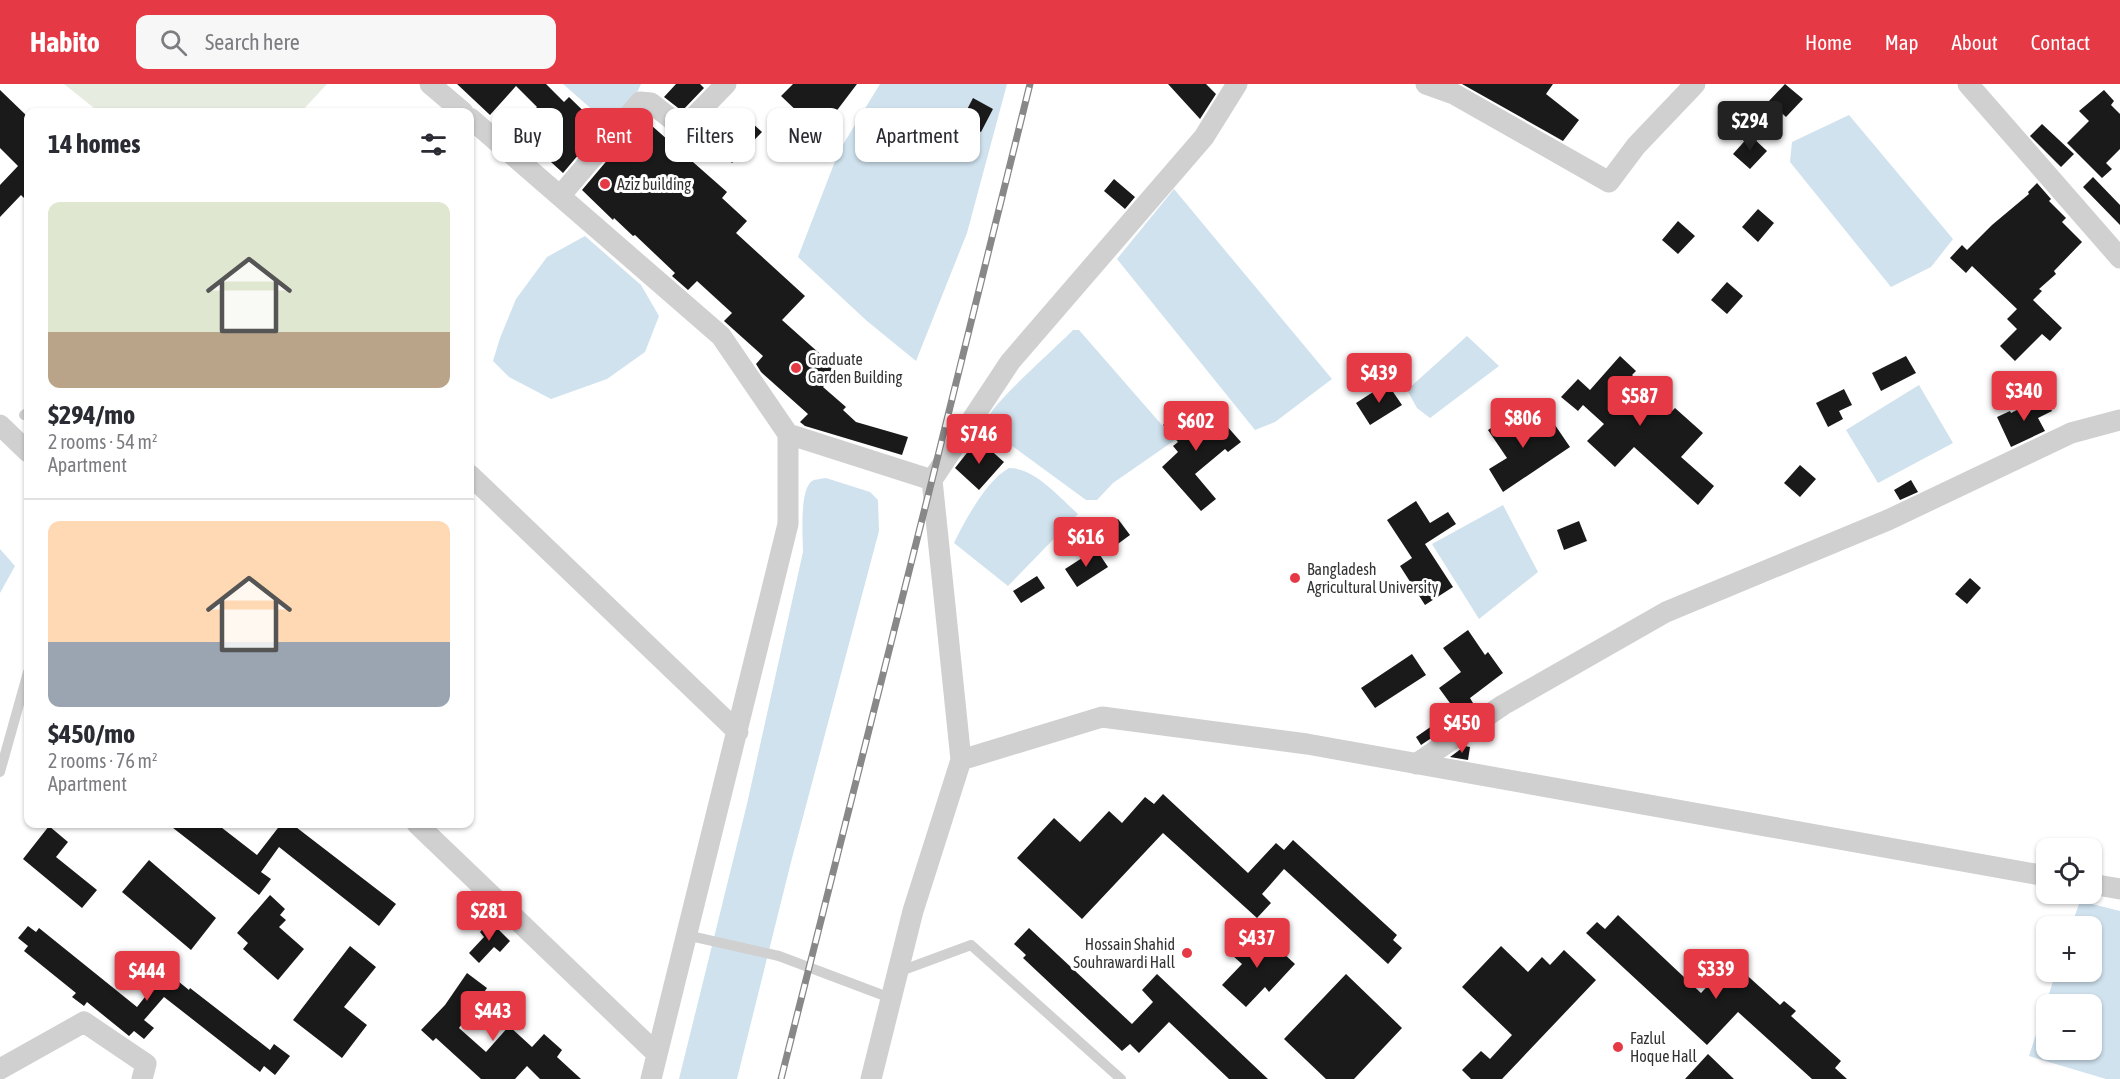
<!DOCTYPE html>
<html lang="en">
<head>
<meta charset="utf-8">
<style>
  body { margin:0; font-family:"Asap Condensed",sans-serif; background:#f7f7f7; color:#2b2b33; height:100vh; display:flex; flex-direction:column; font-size:22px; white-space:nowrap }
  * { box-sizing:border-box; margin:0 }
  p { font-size:20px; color:#7c7c81 }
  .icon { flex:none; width:33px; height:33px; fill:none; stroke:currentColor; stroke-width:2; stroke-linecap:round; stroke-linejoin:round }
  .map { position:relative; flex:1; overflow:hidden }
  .panel { position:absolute; left:24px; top:24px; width:450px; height:720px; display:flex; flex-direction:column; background:#fff; border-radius:12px; box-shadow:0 2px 4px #0004 }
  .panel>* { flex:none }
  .banner { position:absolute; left:492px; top:24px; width:570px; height:54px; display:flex; gap:12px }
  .fabs { position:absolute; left:2036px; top:754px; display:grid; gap:12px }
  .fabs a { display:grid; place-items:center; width:66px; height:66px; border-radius:12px; background:#fff; box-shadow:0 2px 4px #0004; font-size:30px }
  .price { position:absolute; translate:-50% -51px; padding:0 14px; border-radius:6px; background:#e63946; color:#fff; font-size:20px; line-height:39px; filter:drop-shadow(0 2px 3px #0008) }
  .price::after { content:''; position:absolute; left:50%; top:36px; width:18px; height:14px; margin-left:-9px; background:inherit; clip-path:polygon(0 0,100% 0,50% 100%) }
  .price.active { background:#222; color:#fff }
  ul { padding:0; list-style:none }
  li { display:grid; align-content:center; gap:12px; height:318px; padding:0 24px }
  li+li { border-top:2px solid #e1e1e2 }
  li span { display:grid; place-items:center; height:186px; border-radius:12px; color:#555 }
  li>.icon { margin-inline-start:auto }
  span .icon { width:108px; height:108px; fill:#fffc; stroke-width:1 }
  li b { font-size:26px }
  h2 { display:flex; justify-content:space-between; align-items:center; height:72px; padding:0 24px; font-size:26px }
  .pill { padding:0 21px; border-radius:12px; background:#fff; box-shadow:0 2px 4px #0004; font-size:21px; line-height:54px }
  .pill.active { background:#e63946; color:#fff }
  header { display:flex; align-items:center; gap:36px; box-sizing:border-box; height:84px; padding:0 30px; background:#e63946; color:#fff }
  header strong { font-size:28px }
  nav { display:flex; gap:33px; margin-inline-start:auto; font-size:21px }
  .search { width:420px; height:54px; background:#f7f7f7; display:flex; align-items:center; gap:15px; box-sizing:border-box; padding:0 21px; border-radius:12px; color:#7c7c81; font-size:22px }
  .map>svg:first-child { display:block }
  .green { fill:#e6ecdf }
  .water { fill:#cfe2ee; fill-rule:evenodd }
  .building { fill:#1a1a1a }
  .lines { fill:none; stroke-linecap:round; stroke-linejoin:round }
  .service { stroke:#d0d0d0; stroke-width:10 }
  .minor { stroke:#d0d0d0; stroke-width:21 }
  .rail-casing { stroke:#888; stroke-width:7 }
  .rail { stroke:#fff; stroke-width:4.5; stroke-dasharray:14; stroke-linecap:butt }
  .poi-dot { fill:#e63946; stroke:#fff; stroke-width:2 }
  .labels { text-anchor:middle; stroke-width:6; stroke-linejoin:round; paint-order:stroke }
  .poi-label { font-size:16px; fill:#333; stroke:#fff; text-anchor:start }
</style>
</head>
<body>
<header>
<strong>Habito</strong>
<div class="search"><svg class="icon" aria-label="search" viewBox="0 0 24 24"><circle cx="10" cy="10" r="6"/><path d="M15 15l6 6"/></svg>Search here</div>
<nav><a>Home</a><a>Map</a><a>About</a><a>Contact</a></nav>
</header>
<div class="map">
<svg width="2120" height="995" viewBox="0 0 2120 995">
  <rect width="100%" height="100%" fill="#fff"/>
  <path class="green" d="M64,0h263l-26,28h-202z"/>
  <path class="water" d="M563,0h78l-7,15 -16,21h-11l-11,-7z
    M880,0h127l-40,149 -51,128 -49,-40 -69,-64 41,-106z
    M1849,31l104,124 -22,28 -40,20 -101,-125 2,-20z
    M1174,105l158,190 -57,43 -20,8 -138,-171z
    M585,152l56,49 18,31 -14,36 -38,27 -56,20 -42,-22 -16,-16 7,-23 16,-39 31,-42z
    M1073,246h6l96,110 -62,43 -16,17h-11l-93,-68c-4,-3 -7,-7 -6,-12 4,-16 70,-73 86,-90z
    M1467,252l32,30 -69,52 -13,-10 -10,-18z
    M1919,301l34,58 -75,40 -32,-53z
    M1009,384c26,0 50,29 69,46l-70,72 -54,-43c11,-23 33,-63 55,-75z
    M826,394l44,14 8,8 1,31 -88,331 -54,217h-58l68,-275 56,-252c0,-14 -4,-62 9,-71 3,-2 10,-2 14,-3z
    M1503,421l35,67 -59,47 -47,-75z
    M0,465l15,17 -15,27z
    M2080,817l40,10v168h-14l-77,-23 27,-84h35v-45h-20zM2046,921h45v45h-45z"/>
  <path class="building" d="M457,0h89l18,18 5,-5 32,31 -38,45 -47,-43 21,-23 -21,-21 -26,29z
    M676,0h24l4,4 -22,23 -18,-14z
    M793,0h64l-19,25 -49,49 -14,-13 27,-29 -21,-20z
    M1168,0h38l10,10 -16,25z
    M1462,0h91l-7,10 33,26 -16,21z
    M1785,0l18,15 -17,18 -17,-16z
    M0,6l28,27v85l-7,-7 -21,22v-32l18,-19 -18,-18z
    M2104,6l10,11 -3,4 9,9v35l-14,14 6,6 -10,9 -35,-35 22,-22 -10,-10z
    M973,14l20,11 -12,23 -20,-11z
    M1730,24l15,15 -11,12 -16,-15z
    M740,28l22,20 -30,31 -33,-33 12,-13 12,12z
    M643,34l84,74 -5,6 25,23 -11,12 69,63 -23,24 56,50 -15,17 23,20 -3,3 13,12 52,15 -6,18 -97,-29 -5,-4 8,-8 -47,-42 -5,-8 7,-8 -39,-35 8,-8 -35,-32 -9,9 -16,-14 3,-3 -40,-38 -2,1 -19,-18 -1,2 -31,-30z
    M2042,40l32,30 -13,13 -31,-31z
    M1750,51l17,16 -17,18 -17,-15z
    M2093,93l27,28v20l-37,-38z
    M1114,95l21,18 -10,12 -21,-18z
    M2037,99l14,16 -2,2 17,17 -4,4 20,20 -28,29 2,3 -17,15 3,2 -9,9 29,28 -12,13 -8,-7 -27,27 -15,-15 17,-17 -10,-10 10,-10 -45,-43 -6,7 -16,-15 12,-13 5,5 25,-25 37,-31 -1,-2z
    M1758,125l16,14 -16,19 -16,-15z
    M1678,137l17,15 -17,18 -16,-14z
    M1727,198l16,14 -16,18 -16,-14z
    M1620,272l16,15 -4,4 40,36 3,-3 28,25 -22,24 33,29 -16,19 -64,-58 -19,20 -28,-26 17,-17 -21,-19 -5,6 -17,-14 17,-18 12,11z
    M1906,272l10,17 -35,18 -9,-18z
    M1387,299l15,22 -32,20 -14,-22z
    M1844,305l8,16 -13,6 4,8 -15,8 -12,-24z
    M2044,312l8,15 -14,7 7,13 -34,16 -14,-30 13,-6 1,2z
    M1186,320l19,21 12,-10 24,27 -13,10 -3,-3 -30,25 21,25 -15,12 -39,-44 16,-15 -5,-6 5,-4 -15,-17z
    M1520,326l17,27 18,-12 15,22 -67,45 -14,-23 18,-11 -19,-28z
    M978,355l26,23 -25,28 -24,-22z
    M1800,381l16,14 -16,18 -16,-14z
    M1911,396l7,12 -18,8 -6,-10z
    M1416,417l14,22 18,-11 8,12 -31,20 28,43 -28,18 -25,-39 12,-8 -25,-38z
    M1118,435l12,16 -19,14 -12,-16z
    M1579,437l8,20 -23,9 -7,-20z
    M1096,465l12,18 -31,20 -12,-18z
    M1037,492l8,12 -24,15 -8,-12z
    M1970,494l11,10 -14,16 -12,-10z
    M1468,546l17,25 3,-3 15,21 -33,25 6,10 -55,37 -5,-8 39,-27 -16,-22 22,-16 -18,-24z
    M1412,570l14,21 -51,33 -14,-20z
    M1465,662l5,1 -2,13 -18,-3z
    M1163,710l85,79 28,-30 8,7 9,-10 104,95 -4,5 9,8 -14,16 -104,-95 -22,25 9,9 -14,15 -94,-85 -81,86 -65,-61 37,-40 26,24 29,-31 13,12 23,-26 9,7z
    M168,740h49l40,31 24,-31h11l104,80 -17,22 -100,-79 -18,25 10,7 -12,16z
    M49,742l19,16 -12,15 41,33 -15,18 -59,-49z
    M149,776l67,58 -25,32 -69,-58z
    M270,811l15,14 -5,6 6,5 -7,7 25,22 -26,31 -35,-31 5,-6 -11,-10z
    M1618,831l83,78 30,-32 49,44 4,-4 12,10 -5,5 50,45 -6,7 12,11h-35l-74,-67 -31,33 -121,-112 11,-11 8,7z
    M490,837l20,20 -10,11 -6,-5 -15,16 -10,-10 15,-16 -4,-5z
    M28,842l8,6 3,-4 98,79 19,-24 -8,-6 10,-12 31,25 1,-2 80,62 4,-6 16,12 -15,19 -11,-9 -4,6 -96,-75 -20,23 10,8 -10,11 -10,-8 -5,5 -42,-34 -3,4 -12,-9 4,-4 -52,-42 4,-5 -10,-8z
    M1029,844l103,96 21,-22 -11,-12 15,-16 111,105h-39l-60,-57 -30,31 -9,-9 -8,7 -99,-93 3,-3 -12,-11z
    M1258,846l37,34 -26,28 -4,-5 -19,20 -24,-22 20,-21 -9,-8z
    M350,862l26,21 -32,40 23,18 -25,33 -49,-38z
    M1501,862l27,26 14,-15 8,8 14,-15 32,30 -94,99h-31l-9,-9 19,-19 9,8 22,-24 -50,-48z
    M467,889l20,15 -28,40 27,24 23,-26 23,21 12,-13 18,16 -5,7 24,22h-41l-13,-13 -12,13h-34l-45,-41 -3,3 -12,-11 24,-25z
    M1346,890l56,54 -48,51h-28l-42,-40z
    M1708,970l26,25h-49z"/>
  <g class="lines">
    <path class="service" d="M24,331l4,-3
      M0,688l28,-100
      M686,851l93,21 114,43
      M898,888l73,-27 150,134"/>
    <path class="minor" d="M430,0l33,28
      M1426,0l28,10 155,88 27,-36 59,-62
      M1968,0l152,174
      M470,34l251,218 67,98v90l-137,555
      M560,112l80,-94 11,1 28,22 8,-1 39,-40
      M0,341l28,27
      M788,350l144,46 29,280
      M470,391l268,257
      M932,396l78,-118 194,-225 33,-53
      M1416,680l87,-59 163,-93 222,-92 183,-87 49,-13
      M417,740l240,230
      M2091,800l29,5
      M0,985l84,-47 62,42 -4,15
      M871,995l42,-168 48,-151 141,-43 205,27 739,132"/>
    <defs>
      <path id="rail" d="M781,995l151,-599 98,-396"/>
    </defs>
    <use href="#rail" class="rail-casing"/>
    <use href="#rail" class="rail"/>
  </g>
  <g class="poi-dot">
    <circle cx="605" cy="100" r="6"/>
    <circle cx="796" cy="284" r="6"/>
    <circle cx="1295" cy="494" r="6"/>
    <circle cx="1187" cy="869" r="6"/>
    <circle cx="1618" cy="963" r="6"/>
  </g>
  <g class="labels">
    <g class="poi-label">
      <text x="617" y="106">Aziz building</text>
      <text x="808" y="281">Graduate<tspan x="808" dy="18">Garden Building</tspan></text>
      <text x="1307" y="491">Bangladesh<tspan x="1307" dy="18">Agricultural University</tspan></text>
      <text x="1175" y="866" text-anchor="end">Hossain Shahid<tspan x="1175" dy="18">Souhrawardi Hall</tspan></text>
      <text x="1630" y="960">Fazlul<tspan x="1630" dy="18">Hoque Hall</tspan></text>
    </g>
  </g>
</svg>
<div class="fabs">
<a><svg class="icon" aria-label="locate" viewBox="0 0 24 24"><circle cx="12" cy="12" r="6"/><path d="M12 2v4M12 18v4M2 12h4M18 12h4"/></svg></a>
<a>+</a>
<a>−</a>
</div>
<b class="price active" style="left:1750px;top:68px">$294</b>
<b class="price" style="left:1379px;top:320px">$439</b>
<b class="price" style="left:2024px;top:338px">$340</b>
<b class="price" style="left:1640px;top:343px">$587</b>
<b class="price" style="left:1523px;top:365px">$806</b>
<b class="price" style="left:1196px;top:368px">$602</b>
<b class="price" style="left:979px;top:381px">$746</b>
<b class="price" style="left:1086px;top:484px">$616</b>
<b class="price" style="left:1462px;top:670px">$450</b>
<b class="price" style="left:489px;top:858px">$281</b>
<b class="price" style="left:1257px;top:885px">$437</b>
<b class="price" style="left:1716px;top:916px">$339</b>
<b class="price" style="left:147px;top:918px">$444</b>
<b class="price" style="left:493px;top:958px">$443</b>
<div class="banner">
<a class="pill">Buy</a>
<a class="pill active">Rent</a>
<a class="pill">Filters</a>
<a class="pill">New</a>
<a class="pill">Apartment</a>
</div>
<section class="panel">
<h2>14 homes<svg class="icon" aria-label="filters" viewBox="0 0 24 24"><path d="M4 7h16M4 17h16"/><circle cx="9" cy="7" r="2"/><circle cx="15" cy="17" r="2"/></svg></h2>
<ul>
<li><span style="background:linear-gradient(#dfe7d0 70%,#b9a48a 0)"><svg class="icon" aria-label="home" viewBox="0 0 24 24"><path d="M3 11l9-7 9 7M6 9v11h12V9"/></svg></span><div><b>$294/mo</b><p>2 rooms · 54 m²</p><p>Apartment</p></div></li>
<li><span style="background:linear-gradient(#ffd9b3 65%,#9aa5b1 0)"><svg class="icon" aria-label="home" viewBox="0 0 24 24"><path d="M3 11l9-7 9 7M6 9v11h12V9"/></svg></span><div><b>$450/mo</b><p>2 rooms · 76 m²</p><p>Apartment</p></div></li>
</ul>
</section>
</div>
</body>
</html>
